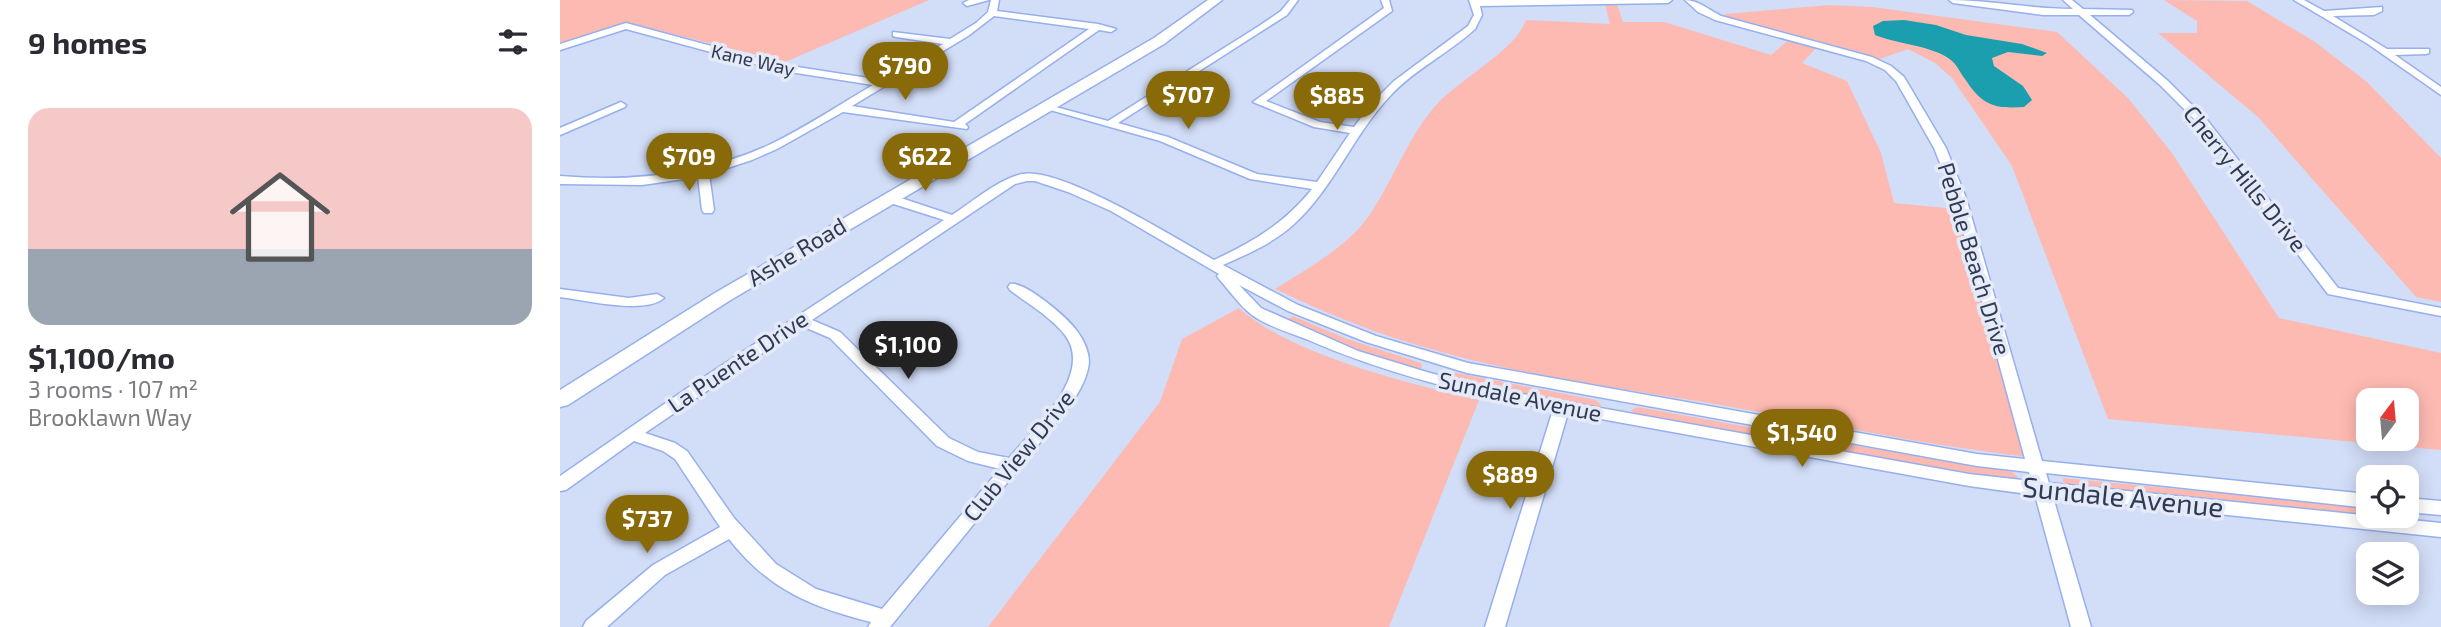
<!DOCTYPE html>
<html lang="en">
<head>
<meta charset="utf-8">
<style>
  body { margin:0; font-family:"Exo 2",sans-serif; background:#f7f7f7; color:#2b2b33; height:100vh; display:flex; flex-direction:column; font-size:26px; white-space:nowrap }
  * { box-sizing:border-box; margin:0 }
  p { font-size:23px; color:#7c7c81 }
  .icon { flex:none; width:38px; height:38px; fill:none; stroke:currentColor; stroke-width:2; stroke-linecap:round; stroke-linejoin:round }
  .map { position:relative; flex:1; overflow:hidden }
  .drawer { display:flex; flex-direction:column; background:#fff; width:560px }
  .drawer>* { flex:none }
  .needle { width:46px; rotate:16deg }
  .fabs { position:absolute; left:1796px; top:388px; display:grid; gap:14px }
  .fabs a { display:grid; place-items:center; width:63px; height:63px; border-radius:14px; background:#fff; box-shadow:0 4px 18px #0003; font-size:35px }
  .price { position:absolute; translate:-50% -60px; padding:0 16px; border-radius:24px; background:#896a08; color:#fff; font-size:23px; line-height:46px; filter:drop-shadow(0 2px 4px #0008) }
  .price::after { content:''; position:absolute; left:50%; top:42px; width:21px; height:16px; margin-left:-10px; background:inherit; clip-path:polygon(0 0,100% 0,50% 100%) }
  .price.selected { background:#222; color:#fff }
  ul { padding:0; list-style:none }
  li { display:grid; align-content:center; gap:14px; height:371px; padding:0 28px }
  li span { display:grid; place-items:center; height:217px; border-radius:21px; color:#555 }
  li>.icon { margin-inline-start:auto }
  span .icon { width:126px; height:126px; fill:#fffc; stroke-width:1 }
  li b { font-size:30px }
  h2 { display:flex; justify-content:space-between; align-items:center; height:84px; padding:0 28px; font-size:30px }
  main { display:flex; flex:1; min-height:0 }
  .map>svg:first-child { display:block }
  .green { fill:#fdbab2; fill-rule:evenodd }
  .water { fill:#1b9ead }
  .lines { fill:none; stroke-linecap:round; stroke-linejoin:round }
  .street-casing { stroke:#96afed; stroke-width:3 }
  .secondary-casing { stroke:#96afed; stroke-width:3 }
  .street { fill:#fff; fill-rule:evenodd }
  .secondary { fill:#fff; fill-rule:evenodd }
  .labels { text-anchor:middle; stroke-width:7; stroke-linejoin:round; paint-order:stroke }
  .far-street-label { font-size:19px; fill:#303a54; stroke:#e4eaf7 }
  .street-label { font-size:23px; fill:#303a54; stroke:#e4eaf7 }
  .near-street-label { font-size:28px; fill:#303a54; stroke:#e4eaf7 }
</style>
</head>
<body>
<main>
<section class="drawer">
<h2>9 homes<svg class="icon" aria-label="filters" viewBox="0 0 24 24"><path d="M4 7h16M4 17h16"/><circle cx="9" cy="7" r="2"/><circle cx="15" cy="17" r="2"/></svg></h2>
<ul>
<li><span style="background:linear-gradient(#f6c9c9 65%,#9aa5b1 0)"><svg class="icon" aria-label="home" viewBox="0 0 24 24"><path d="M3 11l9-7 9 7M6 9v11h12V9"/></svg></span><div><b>$1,100/mo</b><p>3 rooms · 107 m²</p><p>Brooklawn Way</p></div></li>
</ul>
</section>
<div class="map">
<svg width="1881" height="627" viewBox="0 0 1881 627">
  <rect width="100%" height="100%" fill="#d2ddf7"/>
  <path class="green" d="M0,0h369l-144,62 -153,-38 -19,3 -53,18z
    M1604,0l83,1 68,41 52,40 74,76v144l-25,-5 -158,-180 -100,-84h39v-12z
    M1083,2l-26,2 6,18h41l107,33 20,-17 -73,-20 8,-4 103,-9 43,2 185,25 71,66 44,55 107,165 162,35v97l-333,-31 -96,-253 -60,-88 -17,-15 -27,-14 -34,12 -55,-16 -17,18 45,18 34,72 13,50 61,6 73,248c-104,-12 -205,-34 -308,-52 -94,-16 -190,-28 -282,-54 -57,-15 -110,-37 -163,-62 33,-21 73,-42 96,-76 23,-35 38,-78 66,-109 24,-26 79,-54 89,-84l84,4 -5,-20h-26zM1808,401h38v38h-38z
    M679,308c52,47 171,76 240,92l-90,227h-401l172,-225 22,-63z
    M733,316l54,23 74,24 1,5 -5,2 -80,-26 -52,-23z
    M892,372l144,28 5,5 -2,3h-8l-143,-28 -2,-6z
    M1078,407l154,28 4,6 -4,2 -157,-28 -4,-5z
    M1273,442l179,30 6,5 -3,4 -181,-30 -5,-5z
    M1503,478l305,29v9l19,1 -2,2 -321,-34z"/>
  <path class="water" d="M1344,20l32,5 30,10 56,9 25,9 -5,3 -34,-4 -16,6 2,8 29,20 9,14 -8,7c-31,2 -42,-2 -59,-28 -4,-5 -8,-14 -13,-18 -16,-15 -56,-17 -77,-26l-2,-9 10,-5z"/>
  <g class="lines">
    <defs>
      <path id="street" d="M409,0h20l-22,6 -4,-3z
        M431,0h8l-2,11 101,13 18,5 -5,3 -12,-2 -134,94 3,3 -1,2 -124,-17 -66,37 -25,11 -43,14 5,36 -2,3h-8l-2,-3 -4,-33 -56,8 -82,-1v-8c73,6 144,-1 211,-32 35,-17 68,-39 102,-59l-96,-15 -151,-41 -66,21v-6l66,-21 152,41 103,16 62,-36 -47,-7 -3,-1v-4l57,7 26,-16 12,-11zM434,16l95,13 -135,93 -102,-16 116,-70z
        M730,0h8l-11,15 -169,108 50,14 89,37 60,8 33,-49 -36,-6 -61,-25 131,-94 -3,-8h8l3,11 -126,90 54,21 34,5 17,-23 23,-23 74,-55 6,-11 -5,-15h203l-4,3 -188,3 2,9 -7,14c-26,24 -60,40 -85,67 -37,39 -56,92 -97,129 -20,18 -45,29 -70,40l75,40 78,31 92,27 509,91 48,5 -71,-261 -20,-50 -38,-67 -11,-11 -19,-9 -151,-41 -17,-8 -13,-12c13,0 24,10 36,16l151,41 19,9 13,11 42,71 20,50 76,263 326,33v14l-322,-35 3,10 392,40v14l-388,-40 38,130h-20l-36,-132 -66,-9 -401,-73 -63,214h-20l68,-217c-85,-16 -167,-36 -247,-71 -18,-7 -39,-13 -54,-24 -12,-9 -23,-25 -33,-36l-2,-3 2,-2 -108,-63 -43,-19 -33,-11h-8l-12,3 -203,136 28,12 109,106 29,14 31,6c24,-29 86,-83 56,-123 -14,-18 -37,-31 -55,-45l-2,-3 2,-3c15,-3 58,34 67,47 6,8 12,20 12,31 -1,14 -9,28 -17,41l-182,224h-22l3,-5c-60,-15 -103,-33 -142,-83l-64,36 -58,52h-24l3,-6 67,-56 67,-38 -45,-68 -12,-8 -29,-10 -68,49 -6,1v-15l129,-89 255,-167 -60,-19 -2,-3 2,-3h8l60,20c22,-14 45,-35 70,-41 39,-8 155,65 192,86 39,-18 71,-37 98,-71l-62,-10 -90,-38 -117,-33 5,-3 60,16 151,-95 22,-15zM679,285l49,26 78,31 101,31 510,93 52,6 2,9 -62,-7 -475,-85 -64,-16 -72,-22 -97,-43zM242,326l28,12 107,108 31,15 32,8 -118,140 -66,-20 -40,-25 -42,-46 -47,-67 -12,-8 -30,-10z
        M1389,0c41,0 82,9 124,9l-10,-9h9l11,9 49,1 1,2 -4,3h-39l78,66 39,39 131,168 103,20v8l-113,-22 -129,-170 -39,-39 -81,-70h-36l-90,-12z
        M1734,0h10l20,11 58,-4v4l-8,4 -41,1 54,33h42v4l-3,1 -31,1 46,32v8l-73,-51z
        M61,102l5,3 -1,2 -65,28v-7z
        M0,289l69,9 28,-4 7,4c-19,17 -79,2 -104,-1z
        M1846,498l35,3v14l-35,-3z"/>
      <path id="secondary" d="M648,0h14l-58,44 -435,257 -161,104 -8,2v-17l155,-97 439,-255z"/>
    </defs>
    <use href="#street" class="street-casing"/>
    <use href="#secondary" class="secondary-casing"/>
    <use href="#street" class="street"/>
    <use href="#secondary" class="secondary"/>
  </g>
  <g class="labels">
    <g class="far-street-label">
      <text transform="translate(193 60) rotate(13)" y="7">Kane Way</text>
    </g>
    <g class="street-label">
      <text transform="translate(1685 179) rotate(51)" y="8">Cherry Hills Drive</text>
      <text transform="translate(237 252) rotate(-31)" y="8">Ashe Road</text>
      <text transform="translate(1414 259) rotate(73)" y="8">Pebble Beach Drive</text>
      <text transform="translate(178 362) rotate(-34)" y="8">La Puente Drive</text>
      <text transform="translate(960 397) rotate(12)" y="8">Sundale Avenue</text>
      <text transform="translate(459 456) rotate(-51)" y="8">Club View Drive</text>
    </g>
    <g class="near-street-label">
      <text transform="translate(1563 497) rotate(6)" y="10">Sundale Avenue</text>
    </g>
  </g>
</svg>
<div class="fabs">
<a><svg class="needle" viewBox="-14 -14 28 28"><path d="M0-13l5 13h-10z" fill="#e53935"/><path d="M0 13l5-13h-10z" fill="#7c7c81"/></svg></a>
<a><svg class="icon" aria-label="locate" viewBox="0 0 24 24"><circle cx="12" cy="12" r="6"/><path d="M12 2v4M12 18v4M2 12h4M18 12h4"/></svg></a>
<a><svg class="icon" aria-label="layers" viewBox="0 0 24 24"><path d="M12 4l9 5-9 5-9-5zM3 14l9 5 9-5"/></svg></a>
</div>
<b class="price" style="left:345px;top:102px">$790</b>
<b class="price" style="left:628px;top:131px">$707</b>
<b class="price" style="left:777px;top:132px">$885</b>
<b class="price" style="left:129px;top:193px">$709</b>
<b class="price" style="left:365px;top:193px">$622</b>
<b class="price selected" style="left:348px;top:381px">$1,100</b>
<b class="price" style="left:1242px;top:469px">$1,540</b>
<b class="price" style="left:950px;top:511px">$889</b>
<b class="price" style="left:87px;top:555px">$737</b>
</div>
</main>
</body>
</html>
